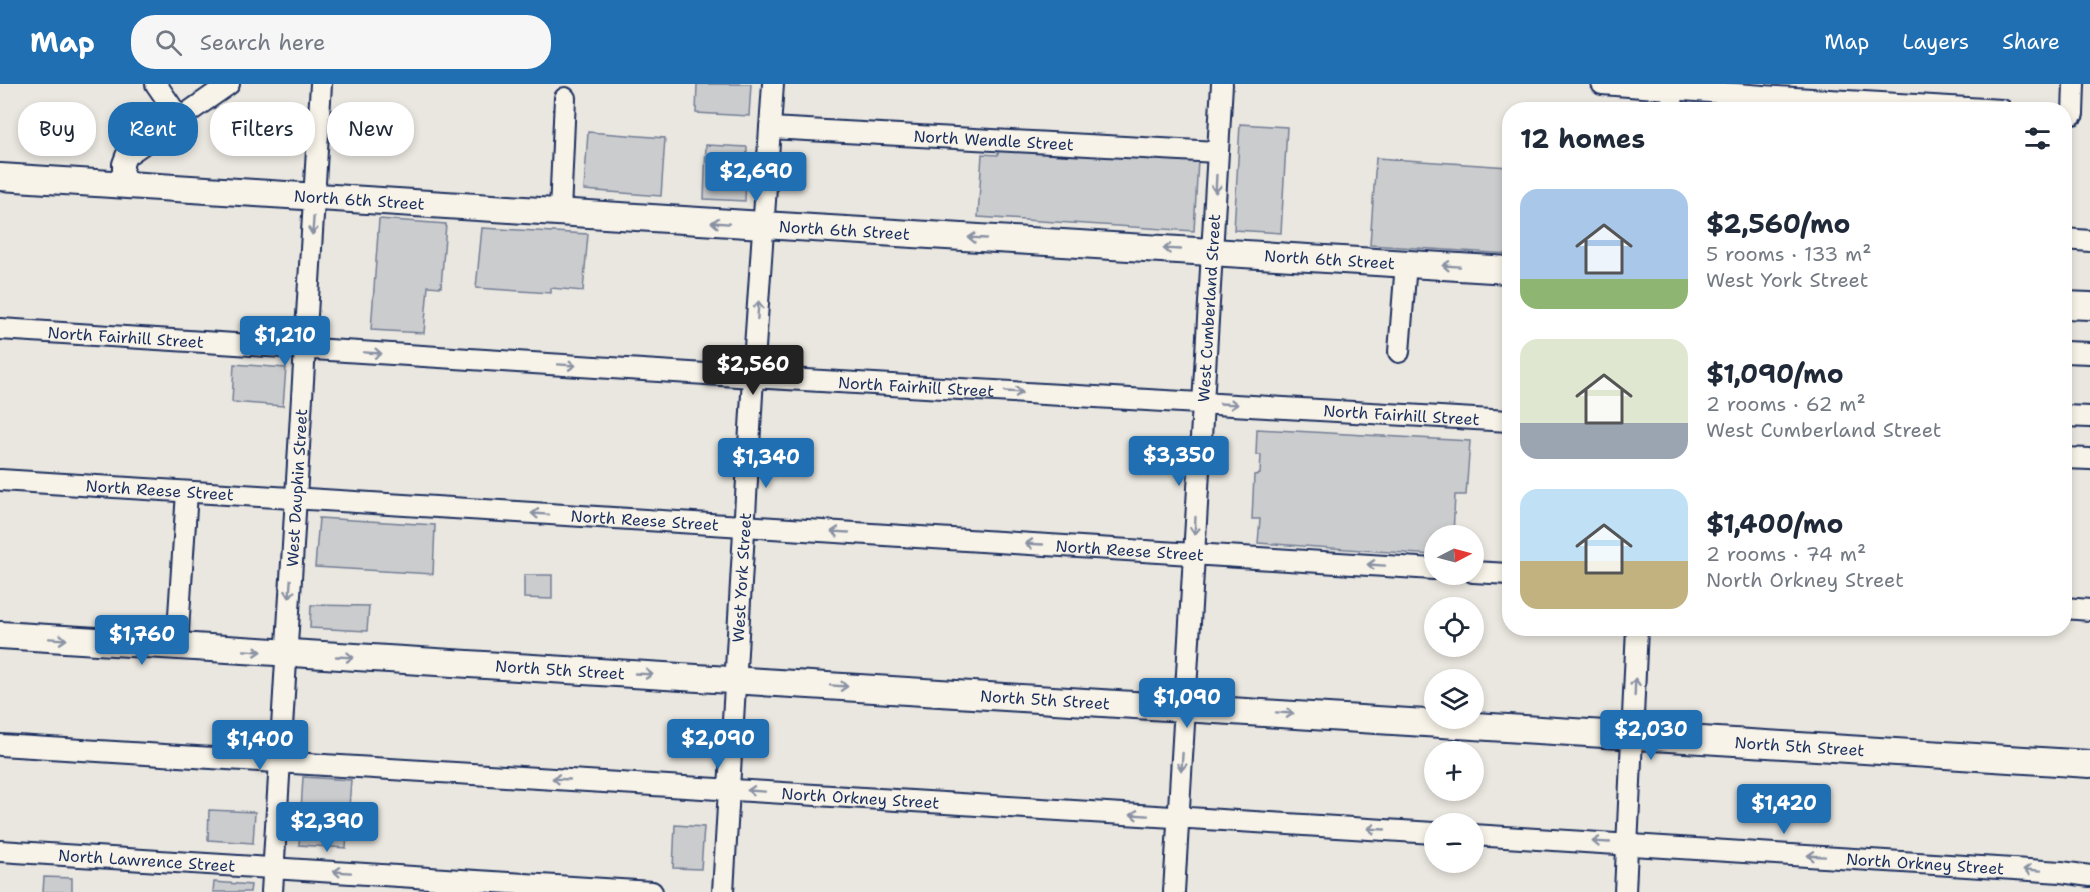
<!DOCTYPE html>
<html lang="en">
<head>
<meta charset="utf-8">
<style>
  body { margin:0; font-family:"Shantell Sans",sans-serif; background:#f6f6f7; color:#1f2937; height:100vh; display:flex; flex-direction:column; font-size:22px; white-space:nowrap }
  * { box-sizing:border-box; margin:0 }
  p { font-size:20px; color:#747a83 }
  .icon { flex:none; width:33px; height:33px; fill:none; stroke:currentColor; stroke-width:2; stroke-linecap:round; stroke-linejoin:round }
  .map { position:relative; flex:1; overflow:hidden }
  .details { position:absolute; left:1502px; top:18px; width:570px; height:534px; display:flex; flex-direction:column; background:#fff; border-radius:24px; box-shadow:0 3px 9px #0003 }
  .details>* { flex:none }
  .guide { position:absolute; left:18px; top:18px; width:570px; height:54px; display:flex; gap:12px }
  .needle { width:39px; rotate:84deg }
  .buttons { position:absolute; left:1424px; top:441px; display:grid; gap:12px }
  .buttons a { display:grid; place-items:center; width:60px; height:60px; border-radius:50%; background:#fff; box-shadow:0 3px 9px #0003; font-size:30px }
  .price { position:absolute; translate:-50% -51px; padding:0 14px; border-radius:6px; background:#1f6fb2; color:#fff; font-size:20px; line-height:39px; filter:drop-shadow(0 2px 3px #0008) }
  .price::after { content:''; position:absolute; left:50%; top:36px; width:18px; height:14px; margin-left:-9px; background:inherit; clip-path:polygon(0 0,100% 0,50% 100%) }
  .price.current { background:#222; color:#fff }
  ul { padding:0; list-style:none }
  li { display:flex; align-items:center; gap:18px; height:150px; padding:0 18px }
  li span { display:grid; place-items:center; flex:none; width:168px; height:120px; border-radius:18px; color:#555 }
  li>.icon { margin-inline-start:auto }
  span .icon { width:72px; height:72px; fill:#fffc; stroke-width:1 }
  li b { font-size:26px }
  h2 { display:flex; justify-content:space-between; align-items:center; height:72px; padding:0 18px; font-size:26px }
  .chip { padding:0 21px; border-radius:24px; background:#fff; box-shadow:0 3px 9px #0003; font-size:21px; line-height:54px }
  .chip.current { background:#1f6fb2; color:#fff }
  header { display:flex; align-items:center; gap:36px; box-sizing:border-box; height:84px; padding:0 30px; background:#1f6fb2; color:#fff }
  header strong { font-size:28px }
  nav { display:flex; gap:33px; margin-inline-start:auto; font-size:21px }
  .search { width:420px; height:54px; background:#f6f6f7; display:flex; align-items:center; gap:15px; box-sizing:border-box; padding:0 21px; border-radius:24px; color:#747a83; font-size:22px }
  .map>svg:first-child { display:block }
  .green { fill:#cbcccd; stroke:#737e96; stroke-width:1.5 }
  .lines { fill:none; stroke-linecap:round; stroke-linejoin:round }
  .minor-casing { stroke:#1b2f5e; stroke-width:24 }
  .major-casing { stroke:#1b2f5e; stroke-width:30 }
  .minor { stroke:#f7f3e8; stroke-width:20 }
  .major { stroke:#f7f3e8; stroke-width:26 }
  .oneway { stroke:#8991a3 }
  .labels { text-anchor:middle; stroke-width:4.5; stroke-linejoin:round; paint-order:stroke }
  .street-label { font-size:16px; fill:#1b2f5e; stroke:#f7f3e8 }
</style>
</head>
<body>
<header>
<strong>Map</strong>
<div class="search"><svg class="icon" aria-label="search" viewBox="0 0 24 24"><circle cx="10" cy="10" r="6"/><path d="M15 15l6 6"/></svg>Search here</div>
<nav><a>Map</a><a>Layers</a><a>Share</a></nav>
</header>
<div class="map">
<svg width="2090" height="808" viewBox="0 0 2090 808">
  <rect width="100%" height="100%" fill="#eae7e0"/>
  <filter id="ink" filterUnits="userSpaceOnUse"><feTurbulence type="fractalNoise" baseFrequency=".0167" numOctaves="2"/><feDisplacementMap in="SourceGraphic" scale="12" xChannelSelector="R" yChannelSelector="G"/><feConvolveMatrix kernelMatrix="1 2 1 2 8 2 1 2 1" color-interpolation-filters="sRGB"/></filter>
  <g filter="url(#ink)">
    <path class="green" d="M697,0h54l-2,32 -53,-3z
      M1240,40l47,3 -6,106 -47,-3z
      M588,48l77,6 -4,58 -77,-6z
      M706,61l41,2 -2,54 -41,-2z
      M999,63l199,13 -4,71 -216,-14 4,-63 16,1z
      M1376,74l133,9v87l-139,-9z
      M379,135l67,5 -5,63 -13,-1 -4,47 -53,-3z
      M482,144l106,6 -5,57 -32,-3v5l-75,-5z
      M234,280l52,4 -3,38 -51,-4z
      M1257,345l213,12 -4,54h-11l-2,40 -19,1v19l-176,-12 2,-24h-8l2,-44 6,-1 1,-19h-5z
      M319,434l116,7 -2,49 -118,-7z
      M524,491h28v24l-28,-1z
      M311,521l58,1 -2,25 -57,-3z
      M303,693l48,3 -5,68 -47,-3z
      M209,726l46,2 -2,31 -45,-3z
      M675,741l29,2 -3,42 -28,-1z
      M44,793l28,1v14h-29z
      M214,798l37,3 -1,7h-37z"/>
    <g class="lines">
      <defs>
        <g id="minor">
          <path d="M156,0l24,35"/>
          <path d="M1602,0l175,13 225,13"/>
          <path d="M1672,26l1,-26"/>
          <path d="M2073,30l1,-30"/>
          <path id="s1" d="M770,44l447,24"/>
          <path d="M123,100v-20l3,-8 103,-72"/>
          <path d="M560,128l5,-114"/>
          <path d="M2064,155l26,2"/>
          <path id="s2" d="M0,245l753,48 756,44"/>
          <path d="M1399,268l7,-89"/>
          <path d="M2064,268l26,1"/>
          <path d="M2064,332l26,1"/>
          <path d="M2064,374l26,1"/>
          <path id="s3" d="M0,396l1434,89"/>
          <path d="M1473,488l36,2"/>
          <path d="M2064,524l26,2"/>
          <path d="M177,562l10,-154"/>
          <path id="s4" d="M0,661l1434,88"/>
          <path id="s5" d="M1473,751l588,37 29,4"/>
          <path id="s6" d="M0,767l652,41"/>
          <path id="s7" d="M272,808l49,-808"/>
          <path id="s8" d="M723,808l30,-515 20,-293"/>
          <path id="s9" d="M1174,808l48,-808"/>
          <path d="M1625,808l12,-264"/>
        </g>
        <g id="major">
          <path id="s10" d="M0,93l763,48 746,45"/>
          <path d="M2064,221l26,1"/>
          <path id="s11" d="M0,551l2090,129"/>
        </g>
      </defs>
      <use href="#minor" class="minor-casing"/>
      <use href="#major" class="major-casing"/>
      <use href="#minor" class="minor"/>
      <use href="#major" class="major"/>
    </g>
    <defs><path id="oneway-shaft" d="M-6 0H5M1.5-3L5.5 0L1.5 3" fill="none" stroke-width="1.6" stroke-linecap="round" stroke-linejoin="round" transform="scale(1.5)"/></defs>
    <g class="oneway">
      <use href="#oneway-shaft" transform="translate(1216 100) rotate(93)"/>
      <use href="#oneway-shaft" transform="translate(720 139) rotate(-176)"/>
      <use href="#oneway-shaft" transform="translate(313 142) rotate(94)"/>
      <use href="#oneway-shaft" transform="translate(977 154) rotate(-177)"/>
      <use href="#oneway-shaft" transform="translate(1172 165) rotate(-177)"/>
      <use href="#oneway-shaft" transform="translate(1451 182) rotate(-176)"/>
      <use href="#oneway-shaft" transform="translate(758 226) rotate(-86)"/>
      <use href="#oneway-shaft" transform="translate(373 269) rotate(4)"/>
      <use href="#oneway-shaft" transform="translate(567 281) rotate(4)"/>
      <use href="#oneway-shaft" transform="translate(1014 308) rotate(3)"/>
      <use href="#oneway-shaft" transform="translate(1229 320) rotate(3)"/>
      <use href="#oneway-shaft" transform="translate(540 430) rotate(-176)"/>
      <use href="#oneway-shaft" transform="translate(1195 442) rotate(93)"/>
      <use href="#oneway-shaft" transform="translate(840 448) rotate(-177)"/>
      <use href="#oneway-shaft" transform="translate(1034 460) rotate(-177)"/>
      <use href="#oneway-shaft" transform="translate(1376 481) rotate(-176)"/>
      <use href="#oneway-shaft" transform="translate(290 505) rotate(94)"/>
      <use href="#oneway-shaft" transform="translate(58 555) rotate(4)"/>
      <use href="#oneway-shaft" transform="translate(253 567) rotate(4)"/>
      <use href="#oneway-shaft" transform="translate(345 573) rotate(3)"/>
      <use href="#oneway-shaft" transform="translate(644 590) rotate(3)"/>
      <use href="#oneway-shaft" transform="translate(839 602) rotate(4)"/>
      <use href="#oneway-shaft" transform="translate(1635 603) rotate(-88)"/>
      <use href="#oneway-shaft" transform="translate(1285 629) rotate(4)"/>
      <use href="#oneway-shaft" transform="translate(1182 678) rotate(94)"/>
      <use href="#oneway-shaft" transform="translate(561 695) rotate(-177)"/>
      <use href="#oneway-shaft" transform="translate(756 707) rotate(-176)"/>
      <use href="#oneway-shaft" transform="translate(1139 731) rotate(-176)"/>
      <use href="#oneway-shaft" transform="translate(1376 745) rotate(-177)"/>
      <use href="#oneway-shaft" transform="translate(1601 758) rotate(-177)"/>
      <use href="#oneway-shaft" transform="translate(1816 772) rotate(-176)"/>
      <use href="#oneway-shaft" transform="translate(2032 786) rotate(-176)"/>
      <use href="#oneway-shaft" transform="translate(342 788) rotate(-176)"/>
    </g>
  </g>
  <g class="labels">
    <g class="street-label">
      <text dy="6" stroke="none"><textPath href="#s1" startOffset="224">North Wendle Street</textPath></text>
      <text dy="6" stroke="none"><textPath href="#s10" startOffset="360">North 6th Street</textPath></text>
      <text dy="6" stroke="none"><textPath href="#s10" startOffset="846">North 6th Street</textPath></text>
      <text dy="6" stroke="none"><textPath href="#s10" startOffset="1332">North 6th Street</textPath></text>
      <text dy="6" stroke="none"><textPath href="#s9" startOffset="585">West Cumberland Street</textPath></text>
      <text dy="6" stroke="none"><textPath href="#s2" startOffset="126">North Fairhill Street</textPath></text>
      <text dy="6" stroke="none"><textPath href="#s2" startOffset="918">North Fairhill Street</textPath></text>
      <text dy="6" stroke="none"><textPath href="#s2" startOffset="1404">North Fairhill Street</textPath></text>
      <text dy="6" stroke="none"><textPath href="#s7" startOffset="405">West Dauphin Street</textPath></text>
      <text dy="6" stroke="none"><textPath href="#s3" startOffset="160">North Reese Street</textPath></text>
      <text dy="6" stroke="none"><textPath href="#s3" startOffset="646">North Reese Street</textPath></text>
      <text dy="6" stroke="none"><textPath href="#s3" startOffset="1132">North Reese Street</textPath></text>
      <text dy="6" stroke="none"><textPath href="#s8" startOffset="315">West York Street</textPath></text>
      <text dy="6" stroke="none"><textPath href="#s11" startOffset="561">North 5th Street</textPath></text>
      <text dy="6" stroke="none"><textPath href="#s11" startOffset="1047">North 5th Street</textPath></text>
      <text dy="6" stroke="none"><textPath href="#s11" startOffset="1803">North 5th Street</textPath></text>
      <text dy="6" stroke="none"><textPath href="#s4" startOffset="862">North Orkney Street</textPath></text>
      <text dy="6" stroke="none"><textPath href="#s6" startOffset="147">North Lawrence Street</textPath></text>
      <text dy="6" stroke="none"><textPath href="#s5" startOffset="453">North Orkney Street</textPath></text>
    </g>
  </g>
</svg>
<div class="buttons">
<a><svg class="needle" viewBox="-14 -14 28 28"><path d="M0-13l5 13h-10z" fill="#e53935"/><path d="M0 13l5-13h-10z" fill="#747a83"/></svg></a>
<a><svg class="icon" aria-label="locate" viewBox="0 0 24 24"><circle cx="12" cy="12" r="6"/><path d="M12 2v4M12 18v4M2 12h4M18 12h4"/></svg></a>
<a><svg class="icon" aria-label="layers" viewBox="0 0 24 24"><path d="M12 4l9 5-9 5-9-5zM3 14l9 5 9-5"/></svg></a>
<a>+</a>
<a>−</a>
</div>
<b class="price" style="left:756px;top:119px">$2,690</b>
<b class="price" style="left:285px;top:283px">$1,210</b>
<b class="price current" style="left:753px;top:312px">$2,560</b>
<b class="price" style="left:1179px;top:403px">$3,350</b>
<b class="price" style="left:766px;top:405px">$1,340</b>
<b class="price" style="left:142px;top:582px">$1,760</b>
<b class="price" style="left:1187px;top:645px">$1,090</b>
<b class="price" style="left:1651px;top:677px">$2,030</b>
<b class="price" style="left:718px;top:686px">$2,090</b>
<b class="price" style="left:260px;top:687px">$1,400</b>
<b class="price" style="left:1784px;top:751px">$1,420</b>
<b class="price" style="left:327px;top:769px">$2,390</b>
<div class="guide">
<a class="chip">Buy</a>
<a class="chip current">Rent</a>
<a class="chip">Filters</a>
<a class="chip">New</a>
</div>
<section class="details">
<h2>12 homes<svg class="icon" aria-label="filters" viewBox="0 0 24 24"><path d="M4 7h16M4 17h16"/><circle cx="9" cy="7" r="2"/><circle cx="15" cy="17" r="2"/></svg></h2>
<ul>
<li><span style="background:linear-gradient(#a9c7e8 75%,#8fb573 0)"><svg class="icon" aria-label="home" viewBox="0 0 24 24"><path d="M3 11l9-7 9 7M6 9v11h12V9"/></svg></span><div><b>$2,560/mo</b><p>5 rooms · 133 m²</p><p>West York Street</p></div></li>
<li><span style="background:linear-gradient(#dfe7d0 70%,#9aa5b1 0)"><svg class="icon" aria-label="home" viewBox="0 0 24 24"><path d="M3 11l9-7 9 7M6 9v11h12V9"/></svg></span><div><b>$1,090/mo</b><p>2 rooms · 62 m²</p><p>West Cumberland Street</p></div></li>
<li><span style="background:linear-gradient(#bfe0f5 60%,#c2b280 0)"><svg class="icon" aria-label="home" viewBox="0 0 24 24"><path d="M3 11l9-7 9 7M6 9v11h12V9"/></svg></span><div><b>$1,400/mo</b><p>2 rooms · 74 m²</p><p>North Orkney Street</p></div></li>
</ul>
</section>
</div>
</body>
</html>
